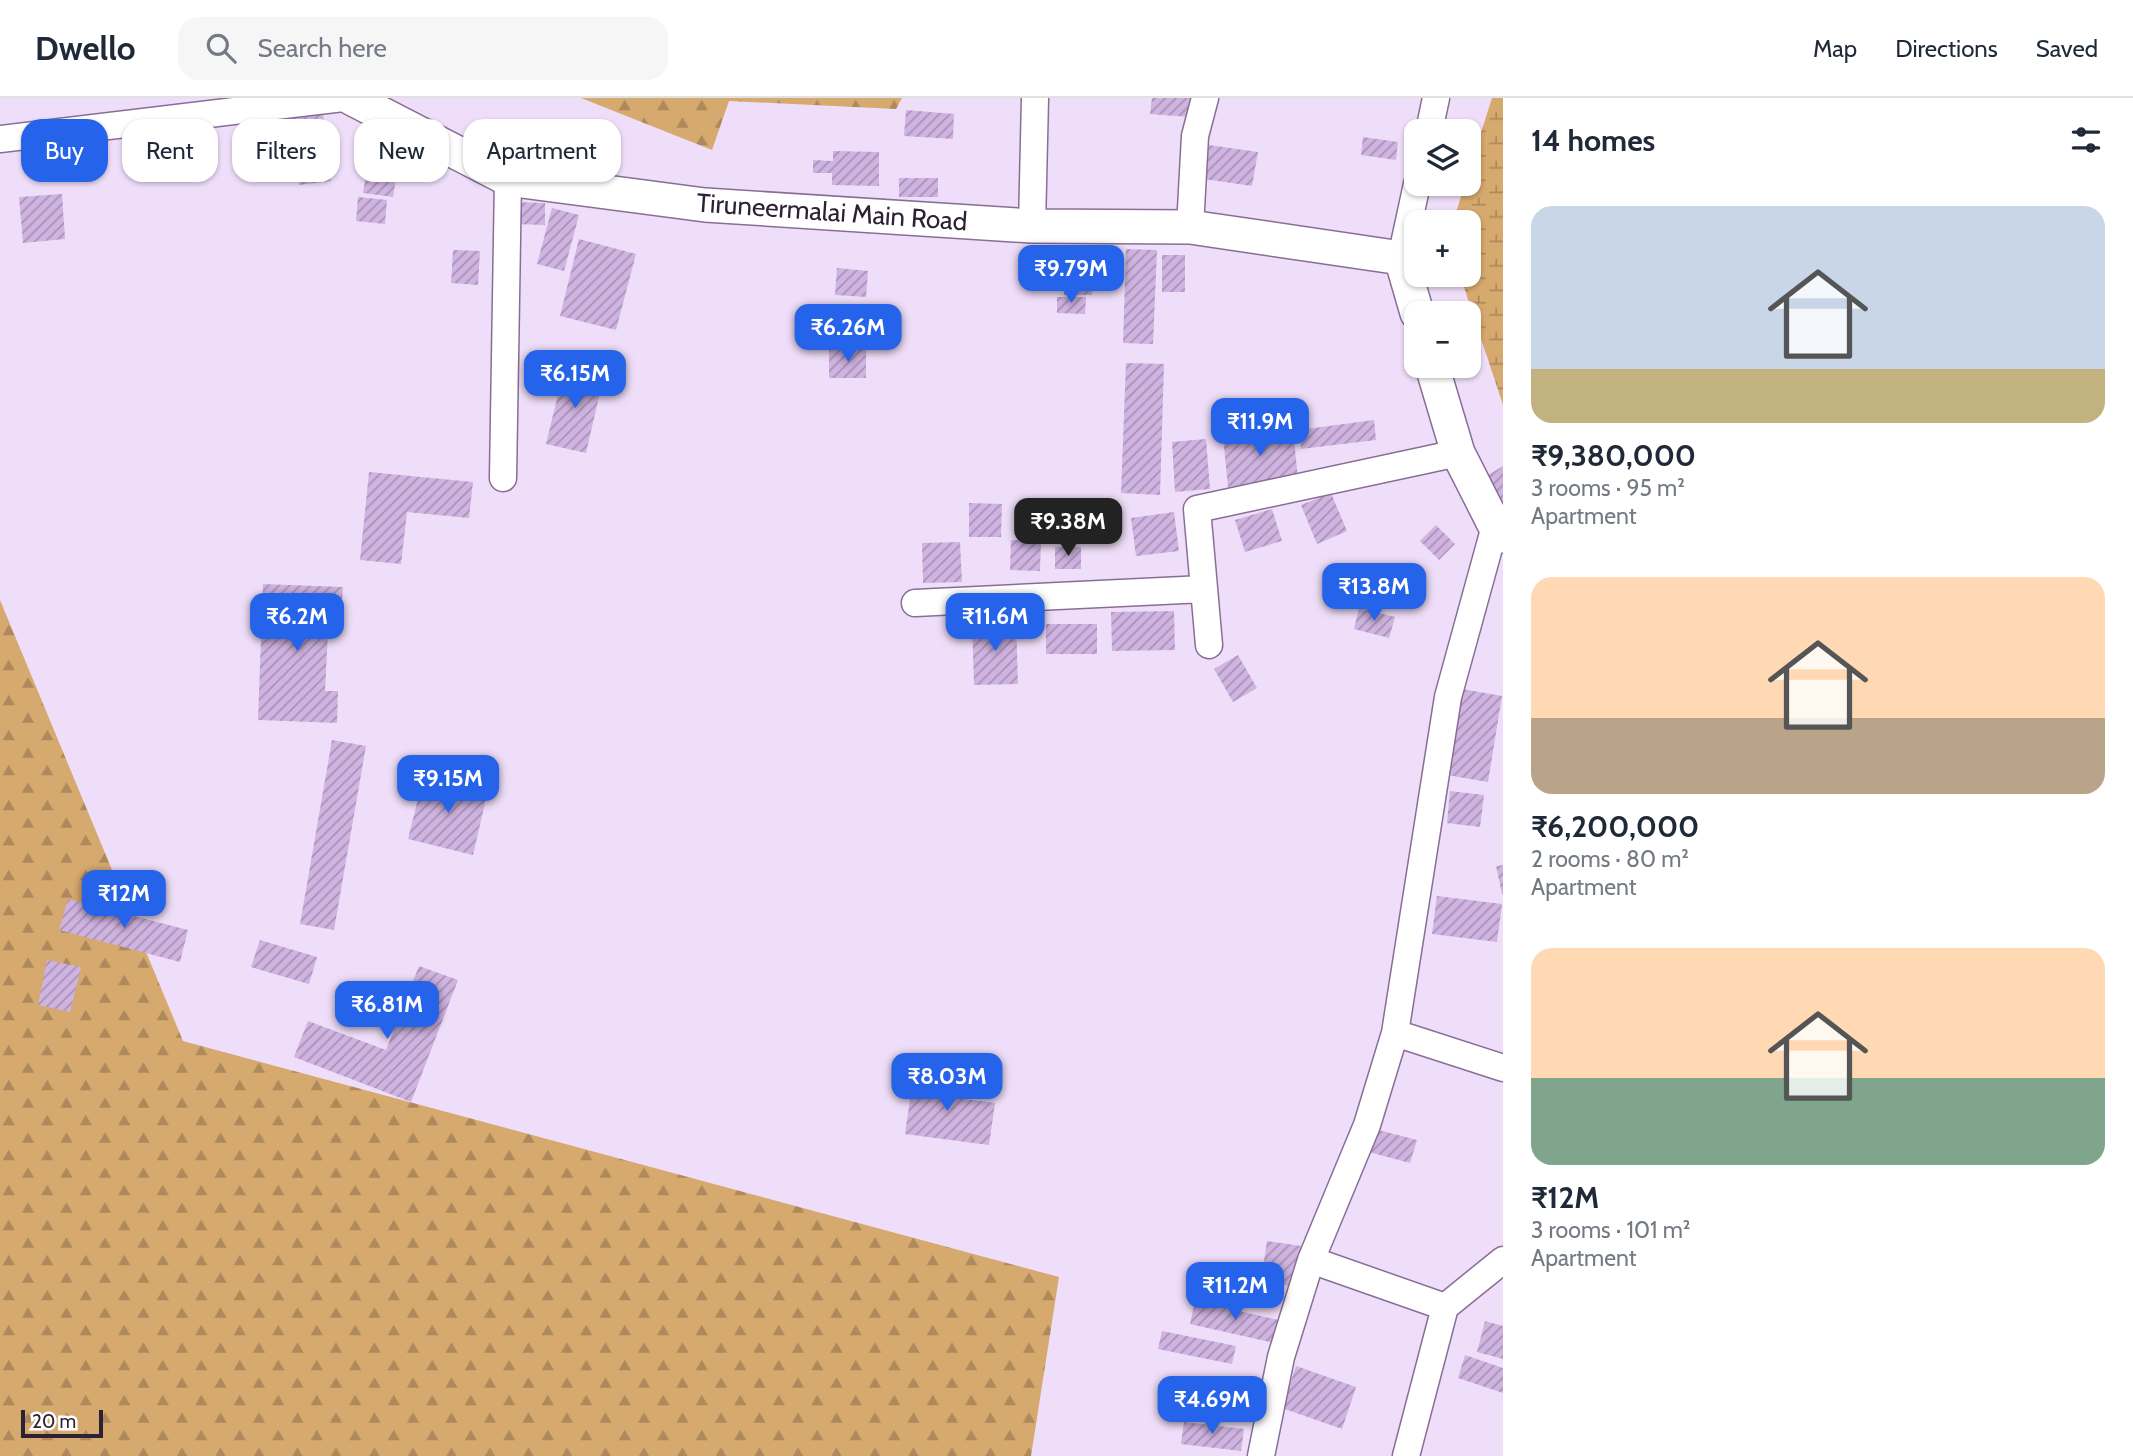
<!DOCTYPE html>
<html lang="en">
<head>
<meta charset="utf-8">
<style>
  body { margin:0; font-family:Cabin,sans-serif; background:#f6f6f7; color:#1f2937; height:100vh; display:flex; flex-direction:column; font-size:26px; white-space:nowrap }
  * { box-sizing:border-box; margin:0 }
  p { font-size:23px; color:#747a83 }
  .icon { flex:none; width:38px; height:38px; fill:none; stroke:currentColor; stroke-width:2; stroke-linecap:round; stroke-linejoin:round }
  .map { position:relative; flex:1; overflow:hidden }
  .sheet { display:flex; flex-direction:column; background:#fff; width:630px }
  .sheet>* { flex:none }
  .guide { position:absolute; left:21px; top:21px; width:665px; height:63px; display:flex; gap:14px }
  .controls { position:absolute; left:1404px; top:21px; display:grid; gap:14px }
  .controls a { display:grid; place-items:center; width:77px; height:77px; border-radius:14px; background:#fff; box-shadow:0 2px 5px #0004; font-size:35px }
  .scale { position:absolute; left:21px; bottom:18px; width:82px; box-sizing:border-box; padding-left:7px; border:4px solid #2d2233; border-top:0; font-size:19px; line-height:24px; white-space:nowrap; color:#2d2233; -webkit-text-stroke:5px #fff; paint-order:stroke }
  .price { position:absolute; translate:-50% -60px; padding:0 16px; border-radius:14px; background:#2563eb; color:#fff; font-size:23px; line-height:46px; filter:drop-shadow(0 2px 4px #0008) }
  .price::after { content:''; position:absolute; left:50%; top:42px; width:21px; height:16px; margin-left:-10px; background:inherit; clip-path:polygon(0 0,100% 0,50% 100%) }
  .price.active { background:#222; color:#fff }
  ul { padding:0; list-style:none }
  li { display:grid; align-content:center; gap:14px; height:371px; padding:0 28px }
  li span { display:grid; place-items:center; height:217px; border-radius:21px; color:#555 }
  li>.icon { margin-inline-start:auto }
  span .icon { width:126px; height:126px; fill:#fffc; stroke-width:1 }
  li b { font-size:30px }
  h2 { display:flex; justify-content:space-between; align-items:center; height:84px; padding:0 28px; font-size:30px }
  .chip { padding:0 24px; border-radius:21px; background:#fff; box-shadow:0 2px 5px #0004; font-size:24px; line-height:63px }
  .chip.active { background:#2563eb; color:#fff }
  header { display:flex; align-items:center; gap:42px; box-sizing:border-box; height:98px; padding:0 35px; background:#fff; border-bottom:2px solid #e0e1e3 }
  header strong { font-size:33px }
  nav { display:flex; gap:38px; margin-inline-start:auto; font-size:24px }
  .search { width:490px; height:63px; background:#f6f6f7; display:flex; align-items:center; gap:18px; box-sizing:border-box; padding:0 24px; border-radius:21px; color:#747a83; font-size:26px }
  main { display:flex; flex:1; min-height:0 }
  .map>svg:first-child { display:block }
  .forest { fill:url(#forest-firs) }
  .wetland { fill:url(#wetland-marsh) }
  .building { fill:url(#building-hatch) }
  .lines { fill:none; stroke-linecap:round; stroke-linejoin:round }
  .minor-casing { stroke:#886e97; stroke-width:29 }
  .major-casing { stroke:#886e97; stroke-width:36 }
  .minor { stroke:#fff; stroke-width:26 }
  .major { stroke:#fff; stroke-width:33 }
  .labels { text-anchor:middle; stroke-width:5; stroke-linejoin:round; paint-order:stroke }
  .street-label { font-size:26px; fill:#2d2233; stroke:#fff }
</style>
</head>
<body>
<header>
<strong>Dwello</strong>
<div class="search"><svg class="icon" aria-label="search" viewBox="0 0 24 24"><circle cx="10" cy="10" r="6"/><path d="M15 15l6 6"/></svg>Search here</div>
<nav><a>Map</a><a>Directions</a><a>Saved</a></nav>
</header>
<main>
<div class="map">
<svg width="1503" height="1358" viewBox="0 0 1503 1358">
  <defs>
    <pattern id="forest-firs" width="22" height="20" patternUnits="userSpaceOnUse" patternTransform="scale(1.75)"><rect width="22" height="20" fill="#d6a96e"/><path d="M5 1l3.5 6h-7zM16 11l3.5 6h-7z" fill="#ae895b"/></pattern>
    <pattern id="wetland-marsh" width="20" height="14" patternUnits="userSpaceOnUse" patternTransform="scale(1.75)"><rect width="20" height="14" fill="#d6a96e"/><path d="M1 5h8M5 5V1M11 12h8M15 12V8" fill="none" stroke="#ae895b"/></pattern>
    <pattern id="building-hatch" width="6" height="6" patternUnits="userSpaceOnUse" patternTransform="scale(1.75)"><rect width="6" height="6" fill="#cfb3e0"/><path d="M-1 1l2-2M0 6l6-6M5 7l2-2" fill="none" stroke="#a891b6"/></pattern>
  </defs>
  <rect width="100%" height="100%" fill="#efdef9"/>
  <path class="forest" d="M581,0h321l-6,11 -167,-8 -17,49z
    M0,502l183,441 876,236 -28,179h-1031z"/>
  <path class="wetland" d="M1492,0h11v307l-43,-130h8v-53h-15l12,-38h3v-11z"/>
  <path class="building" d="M1152,0h40l-2,19 -40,-3z
    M906,12l48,4 -1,25 -49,-3z
    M323,15l8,68 -32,4 -8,-69z
    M265,17h24v23l-23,1z
    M1363,39l35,5 -2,18 -35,-5z
    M1209,47l49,7 -6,34 -48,-7z
    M833,53l46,1v34l-47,-1v-12h-19v-13l20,1z
    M367,69l30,4 -4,26 -30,-4z
    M899,80h39v19h-39z
    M62,96l3,45 -42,4 -4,-46z
    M358,99l29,3 -2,24 -29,-3z
    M515,104l30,1v22l-30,-1z
    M552,110l27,7 -15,56 -27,-7z
    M579,141l57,15 -20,76 -56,-14z
    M1126,151l31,1 -4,94 -30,-1z
    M453,152l27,1 -2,34 -27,-2z
    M1162,157h23v37h-23z
    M837,170l31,3 -2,26 -31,-2z
    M1064,181h28v16h-28z
    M1057,199h29l-1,17 -28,-1z
    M829,252h37v28h-37z
    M1126,265l38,1 -4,131 -39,-2z
    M565,268l39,9 -18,78 -40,-9z
    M1374,322l2,20 -75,9 -2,-19z
    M1293,331l5,51 -70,7 -5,-51z
    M1206,341l4,50 -35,3 -3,-50z
    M1503,368v37l-15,-28z
    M369,374l104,10 -4,36 -62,-6 -6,52 -41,-4z
    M1331,395l16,38 -30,13 -16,-39z
    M1044,402h37l-1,36 -36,-1z
    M969,405l33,1 -1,33h-32z
    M1272,411l10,32 -37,11 -10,-32z
    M1174,414l5,39 -43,5 -5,-38z
    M1436,427l19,19 -16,16 -19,-19z
    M1011,442l30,1 -1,30 -30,-1z
    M960,444l2,40 -39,1 -1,-40z
    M1055,449h26v22h-26z
    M263,486l80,3 -2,27 -12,-1 -4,78h13l-1,32 -79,-3z
    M1359,510l36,9 -6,21 -35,-9z
    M1174,513l1,39 -63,1 -1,-39z
    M1016,523l2,63 -44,1 -2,-63z
    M1046,526h51v30h-51z
    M1238,557l19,33 -24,14 -19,-33z
    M1462,591l40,7 -14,86 -41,-7z
    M332,642l34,6 -32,184 -34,-6z
    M424,677l64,15 -15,65 -65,-16z
    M1450,693l34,4 -4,32 -33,-4z
    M1503,767v29h-1l-6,-28z
    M1437,798l65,8 -5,38 -65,-8z
    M68,801l120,31 -8,32 -121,-32z
    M260,842l57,17 -8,27 -58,-17z
    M47,862l34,7 -11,45 -32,-7z
    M419,868l39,14 -47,122 -117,-45 14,-36 78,29z
    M914,973l29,4 -3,21 55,7 -6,42 -84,-11z
    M1371,1030l46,12 -7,23 -45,-12z
    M1267,1143l34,5 -6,41 -34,-6z
    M1195,1203l84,19 -5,23 -84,-19z
    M1485,1223l18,5v33l-26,-7z
    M1162,1233l74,15 -4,18 -74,-15z
    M1465,1257l38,13v25l-45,-15z
    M1296,1268l60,21 -14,42 -60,-21z
    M1184,1324l60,7 -3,22 -60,-7z"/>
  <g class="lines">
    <defs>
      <path id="minor" d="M1429,33l7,-33
        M0,41l343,-41
        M1032,128l3,-128
        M1190,129l5,-91 10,-38
        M1401,160l16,-74
        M503,380l5,-299
        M915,505l289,-14
        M1209,547l-12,-136 261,-56
        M1395,935l108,35
        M1311,1162l134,47
        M1261,1358l20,-99 30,-97 56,-135 28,-92 53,-336 47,-171
        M1406,1358l39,-149 58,-47"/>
      <path id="major" d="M351,0l157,81 197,26 327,21 158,1 211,31 16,55
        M1432,268l26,87 37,73 8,10"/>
    </defs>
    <use href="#minor" class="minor-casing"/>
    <use href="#major" class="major-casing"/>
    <use href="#minor" class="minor"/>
    <use href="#major" class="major"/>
  </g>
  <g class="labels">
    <g class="street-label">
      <text transform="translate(832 114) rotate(4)" y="9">Tiruneermalai Main Road</text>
    </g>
  </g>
</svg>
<div class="controls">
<a><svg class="icon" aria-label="layers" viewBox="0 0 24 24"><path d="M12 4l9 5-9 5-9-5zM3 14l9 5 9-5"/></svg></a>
<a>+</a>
<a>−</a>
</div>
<div class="scale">20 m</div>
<b class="price" style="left:1071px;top:207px">₹9.79M</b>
<b class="price" style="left:848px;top:266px">₹6.26M</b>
<b class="price" style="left:575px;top:312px">₹6.15M</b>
<b class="price" style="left:1260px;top:360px">₹11.9M</b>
<b class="price active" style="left:1068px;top:460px">₹9.38M</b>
<b class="price" style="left:1374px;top:525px">₹13.8M</b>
<b class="price" style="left:297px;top:555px">₹6.2M</b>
<b class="price" style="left:995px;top:555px">₹11.6M</b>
<b class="price" style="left:448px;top:717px">₹9.15M</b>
<b class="price" style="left:124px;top:832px">₹12M</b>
<b class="price" style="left:387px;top:943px">₹6.81M</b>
<b class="price" style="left:947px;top:1015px">₹8.03M</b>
<b class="price" style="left:1235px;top:1224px">₹11.2M</b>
<b class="price" style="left:1212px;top:1338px">₹4.69M</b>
<div class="guide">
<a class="chip active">Buy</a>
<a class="chip">Rent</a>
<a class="chip">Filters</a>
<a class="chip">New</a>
<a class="chip">Apartment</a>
</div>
</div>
<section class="sheet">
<h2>14 homes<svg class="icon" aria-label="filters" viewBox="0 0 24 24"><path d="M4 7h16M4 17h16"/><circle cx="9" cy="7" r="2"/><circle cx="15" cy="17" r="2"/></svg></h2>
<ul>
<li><span style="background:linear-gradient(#c9d6e8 75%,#c2b280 0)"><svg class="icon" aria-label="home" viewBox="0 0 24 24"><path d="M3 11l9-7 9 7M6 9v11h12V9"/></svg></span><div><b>₹9,380,000</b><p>3 rooms · 95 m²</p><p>Apartment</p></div></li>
<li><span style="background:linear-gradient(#ffd9b3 65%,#b9a48a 0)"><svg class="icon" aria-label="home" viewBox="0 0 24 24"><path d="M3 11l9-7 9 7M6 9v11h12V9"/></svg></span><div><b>₹6,200,000</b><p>2 rooms · 80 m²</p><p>Apartment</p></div></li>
<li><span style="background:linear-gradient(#ffd9b3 60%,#7fa58c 0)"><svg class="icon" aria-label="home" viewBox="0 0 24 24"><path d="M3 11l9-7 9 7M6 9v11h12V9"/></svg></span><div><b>₹12M</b><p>3 rooms · 101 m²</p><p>Apartment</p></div></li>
</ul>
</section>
</main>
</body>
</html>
